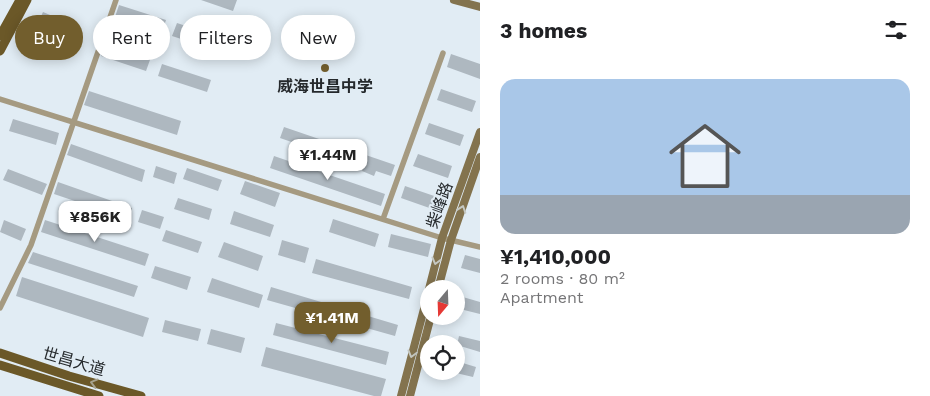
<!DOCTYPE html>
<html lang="en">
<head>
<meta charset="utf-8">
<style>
  body { margin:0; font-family:"Work Sans","Noto Sans SC",sans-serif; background:#f6f6f6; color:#202124; height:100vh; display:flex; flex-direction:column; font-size:19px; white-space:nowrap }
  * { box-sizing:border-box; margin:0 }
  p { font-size:16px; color:#757577 }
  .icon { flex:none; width:28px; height:28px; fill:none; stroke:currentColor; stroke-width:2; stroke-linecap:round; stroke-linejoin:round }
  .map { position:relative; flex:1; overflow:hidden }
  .drawer { display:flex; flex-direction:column; background:#fff; width:450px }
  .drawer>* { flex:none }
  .top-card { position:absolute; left:15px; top:15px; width:390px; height:45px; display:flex; gap:10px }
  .needle { width:32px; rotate:199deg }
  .fabs { position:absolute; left:420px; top:280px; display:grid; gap:10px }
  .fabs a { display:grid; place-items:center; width:45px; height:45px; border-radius:50%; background:#fff; box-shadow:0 2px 12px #0003; font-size:25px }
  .price { position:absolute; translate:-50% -42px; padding:0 11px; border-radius:10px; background:#fff; color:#222; font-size:16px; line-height:32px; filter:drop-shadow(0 1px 2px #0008) }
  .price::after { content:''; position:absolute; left:50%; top:30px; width:15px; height:11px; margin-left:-8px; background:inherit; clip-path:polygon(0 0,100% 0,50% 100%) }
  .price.active { background:#725e2d; color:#fff }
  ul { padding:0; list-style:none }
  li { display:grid; align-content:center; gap:10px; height:265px; padding:0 20px }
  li+li { border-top:1px solid #e0e0e0 }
  li span { display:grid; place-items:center; height:155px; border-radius:15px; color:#555 }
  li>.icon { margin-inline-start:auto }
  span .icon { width:90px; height:90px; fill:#fffc; stroke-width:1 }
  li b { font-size:21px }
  h2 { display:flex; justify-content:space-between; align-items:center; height:60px; padding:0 20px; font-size:21px }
  .chip { padding:0 18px; border-radius:22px; background:#fff; box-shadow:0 2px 12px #0003; font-size:18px; line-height:45px }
  .chip.active { background:#725e2d; color:#fff }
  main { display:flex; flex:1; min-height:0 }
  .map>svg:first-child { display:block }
  .building { fill:#aeb8c0 }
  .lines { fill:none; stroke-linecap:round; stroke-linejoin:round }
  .street { stroke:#a59a81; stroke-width:5.5 }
  .secondary { stroke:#83734e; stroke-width:8 }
  .primary { stroke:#6b5828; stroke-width:9 }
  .oneway { stroke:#c5c8c2 }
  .oneway2 { stroke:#a6a28e }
  .poi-dot { fill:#725e2d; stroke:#e1ecf4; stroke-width:2 }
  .labels { text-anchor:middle; stroke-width:4; stroke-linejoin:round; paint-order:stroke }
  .poi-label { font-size:16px; font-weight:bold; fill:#25292c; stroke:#e1ecf4 }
  .street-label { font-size:16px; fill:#25292c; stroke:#e1ecf4 }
</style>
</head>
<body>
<main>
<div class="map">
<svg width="480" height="396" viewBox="0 0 480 396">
  <rect width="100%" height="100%" fill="#e1ecf4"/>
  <path class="building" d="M201,0h36l-4,11z
    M119,5l47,15 -4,12 -47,-15z
    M43,12l26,11 -5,13 -27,-11z
    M177,23l48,16 -4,13 -49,-16z
    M106,43l45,14 -5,14 -45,-15z
    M451,54l29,10v15l-33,-12z
    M162,64l49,16 -4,12 -49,-16z
    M441,89l35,12 -4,11 -35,-12z
    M89,91l92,30 -4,14 -93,-30z
    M13,119l46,14 -3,12 -47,-14z
    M429,123l35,12 -4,11 -35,-12z
    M284,127l111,38 -4,11 -15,-5 -2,5 -12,-5 2,-4 -84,-29z
    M71,144l74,26 -3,12 -75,-27z
    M418,154l34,12 -4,12 -35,-12z
    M274,156l111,38 -4,12 -111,-38z
    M156,166l21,7 -3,11 -21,-7z
    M187,168l35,12 -4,11 -35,-12z
    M8,169l39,15 -5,11 -39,-15z
    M245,181l35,12 -5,14 -35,-13z
    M58,182l74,26 -4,11 -74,-25z
    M405,186l38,13 -5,12 -37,-13z
    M178,198l34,11 -3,11 -35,-11z
    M142,210l22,7 -4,12 -22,-7z
    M234,211l40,14 -4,12 -40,-13z
    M333,219l46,15 -4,13 -46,-15z
    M4,220l22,9 -5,12 -21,-9z
    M45,220l104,34 -4,12 -104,-34z
    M166,230l36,12 -4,11 -36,-12z
    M391,234l40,10 -3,13 -40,-10z
    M282,240l27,8 -4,15 -27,-8z
    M224,242l39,14 -5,15 -40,-14z
    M33,252l105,34 -4,11 -106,-34z
    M465,255l15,4v14l-19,-5z
    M316,259l96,28 -3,12 -97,-26z
    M155,266l36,11 -4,13 -36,-12z
    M22,277l127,41 -6,19 -127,-41z
    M212,278l51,17 -4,13 -52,-16z
    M271,287l127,38 -3,11 -128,-36z
    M456,295l24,7v12l-24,-6z
    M165,320l36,9 -3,12 -36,-9z
    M276,323l113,29 -3,13 -113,-30z
    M211,329l34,9 -4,15 -34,-9z
    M459,336l21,5v11l-23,-7z
    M266,347l120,32 -5,17h-7l-113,-30z
    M456,361l20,6 -3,10 -17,-4z"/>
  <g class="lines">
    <path class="street" d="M0,99l442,139 38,9
      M383,219l60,-166
      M0,308l31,-63 85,-245"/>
    <path class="secondary" d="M454,0l26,7
      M429,289l13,-51 38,-106
      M438,289l13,-49 29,-83
      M401,396l28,-106
      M410,396l21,-80"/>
    <path class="primary" d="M0,36l20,-36
      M0,51l27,-51
      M0,353l69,23 72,20
      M0,365l99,31"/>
  </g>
  <defs><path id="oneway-chevron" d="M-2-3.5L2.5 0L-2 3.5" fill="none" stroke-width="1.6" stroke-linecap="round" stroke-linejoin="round" transform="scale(1.25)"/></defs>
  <g class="oneway">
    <use href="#oneway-chevron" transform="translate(462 209) rotate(-71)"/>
    <use href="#oneway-chevron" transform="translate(436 261) rotate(105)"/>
    <use href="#oneway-chevron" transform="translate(412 354) rotate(105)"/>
  </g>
  <use class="oneway2" href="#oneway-chevron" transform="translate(94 383) rotate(-165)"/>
  <circle class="poi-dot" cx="325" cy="68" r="5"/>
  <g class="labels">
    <g class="poi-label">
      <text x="325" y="92">威海世昌中学</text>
    </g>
    <g class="street-label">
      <text transform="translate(439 205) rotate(-70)" y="6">柴峰路</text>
      <text transform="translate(74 361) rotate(16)" y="6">世昌大道</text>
    </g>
  </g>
</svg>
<div class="fabs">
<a><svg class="needle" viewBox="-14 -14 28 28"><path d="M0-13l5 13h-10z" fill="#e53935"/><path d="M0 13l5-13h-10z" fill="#757577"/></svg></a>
<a><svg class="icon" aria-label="locate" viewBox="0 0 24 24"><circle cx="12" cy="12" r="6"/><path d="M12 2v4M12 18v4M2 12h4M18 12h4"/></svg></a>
</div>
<b class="price" style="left:328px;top:181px">¥1.44M</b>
<b class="price" style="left:95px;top:243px">¥856K</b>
<b class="price active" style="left:332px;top:344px">¥1.41M</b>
<div class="top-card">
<a class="chip active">Buy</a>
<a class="chip">Rent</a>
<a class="chip">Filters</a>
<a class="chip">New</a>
</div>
</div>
<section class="drawer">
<h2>3 homes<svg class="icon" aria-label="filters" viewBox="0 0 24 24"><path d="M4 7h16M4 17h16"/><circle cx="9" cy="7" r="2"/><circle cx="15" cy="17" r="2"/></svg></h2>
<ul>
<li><span style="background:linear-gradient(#a9c7e8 75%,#9aa5b1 0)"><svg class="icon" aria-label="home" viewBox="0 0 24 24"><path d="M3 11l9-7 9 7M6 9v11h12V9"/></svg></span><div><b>¥1,410,000</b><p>2 rooms · 80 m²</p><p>Apartment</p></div></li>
</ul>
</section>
</main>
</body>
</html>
